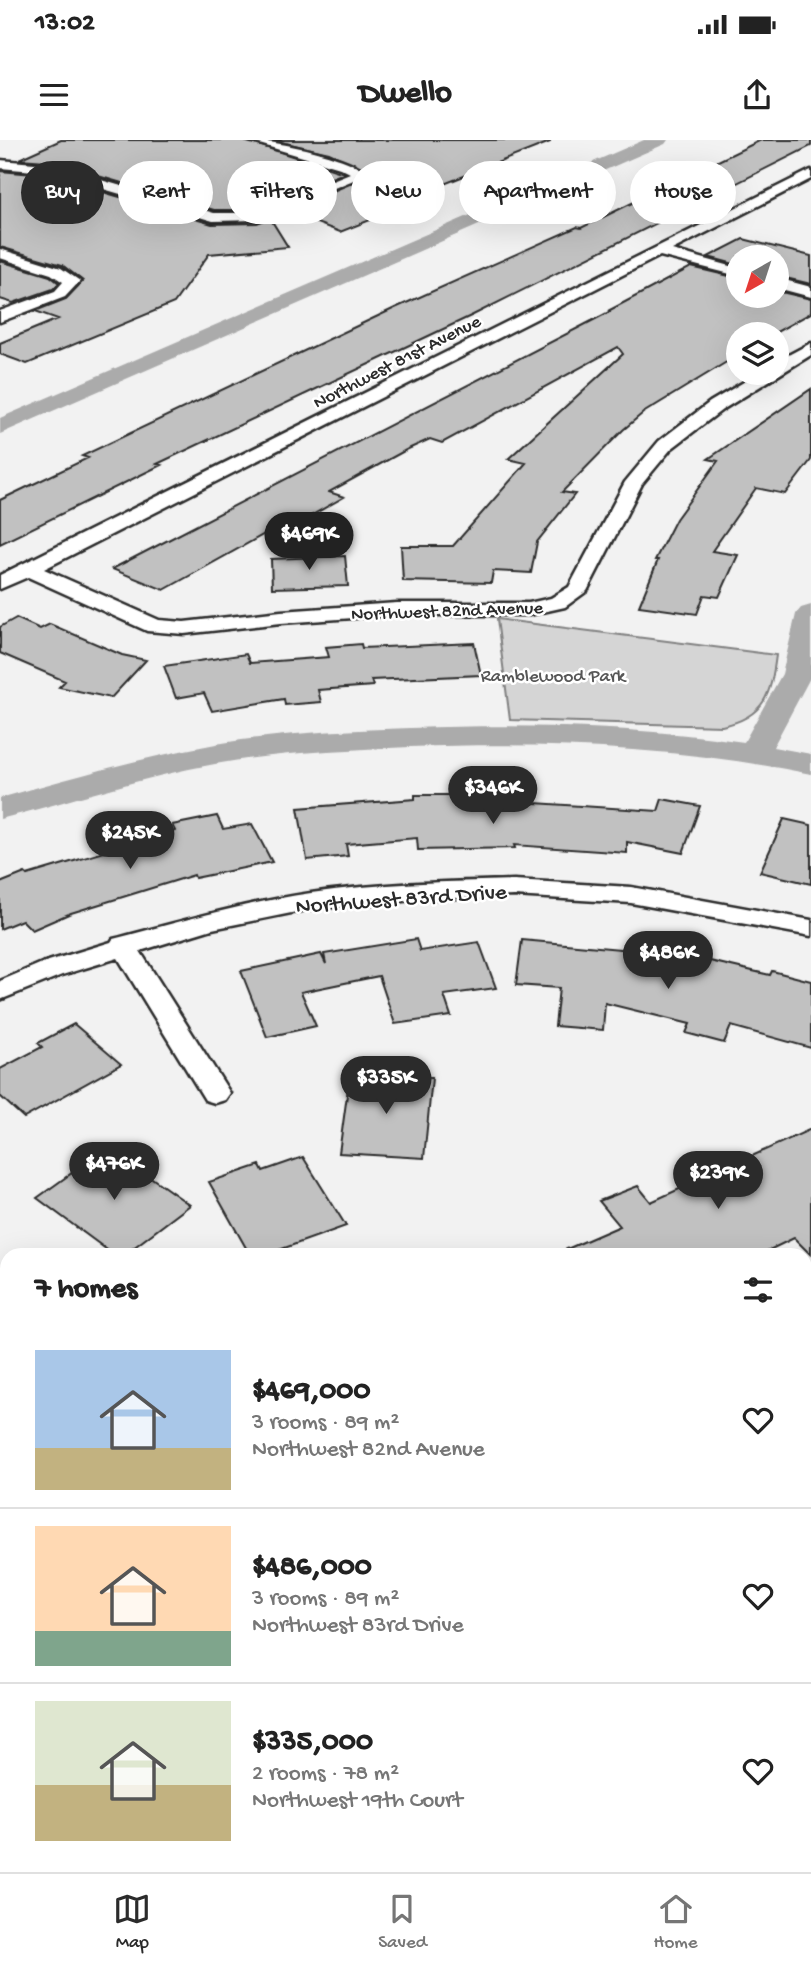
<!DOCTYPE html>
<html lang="en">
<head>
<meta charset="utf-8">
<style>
  body { margin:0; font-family:"Gochi Hand",sans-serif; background:#f6f6f6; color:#222; height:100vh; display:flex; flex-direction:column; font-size:26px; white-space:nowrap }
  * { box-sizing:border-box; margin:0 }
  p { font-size:23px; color:#767676 }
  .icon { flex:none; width:38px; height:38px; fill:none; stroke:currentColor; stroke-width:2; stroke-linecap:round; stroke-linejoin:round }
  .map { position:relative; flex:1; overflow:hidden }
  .side { position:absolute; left:0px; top:1108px; width:812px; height:625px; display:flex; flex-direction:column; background:#fff; border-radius:21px 21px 0 0; box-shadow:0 7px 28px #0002 }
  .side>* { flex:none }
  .banner { position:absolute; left:21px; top:21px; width:770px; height:63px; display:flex; gap:14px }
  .needle { width:46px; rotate:219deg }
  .buttons { position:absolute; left:726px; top:105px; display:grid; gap:14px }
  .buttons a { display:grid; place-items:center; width:63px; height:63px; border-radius:50%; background:#fff; box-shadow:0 7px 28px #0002; font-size:35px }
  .price { position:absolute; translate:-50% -60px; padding:0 16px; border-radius:24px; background:#2b2b2b; color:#fff; font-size:23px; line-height:46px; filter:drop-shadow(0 2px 4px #0008) }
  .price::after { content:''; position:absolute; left:50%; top:42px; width:21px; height:16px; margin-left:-10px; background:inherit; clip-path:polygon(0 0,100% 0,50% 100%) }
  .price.active { background:#222; color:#fff }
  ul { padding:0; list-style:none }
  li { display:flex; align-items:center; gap:21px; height:175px; padding:0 35px }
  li+li { border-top:2px solid #e0e0e0 }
  li span { display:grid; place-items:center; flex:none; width:196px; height:140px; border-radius:0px; color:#555 }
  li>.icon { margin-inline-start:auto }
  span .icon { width:84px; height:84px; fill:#fffc; stroke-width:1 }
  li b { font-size:30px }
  h2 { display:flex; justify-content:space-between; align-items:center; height:84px; padding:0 35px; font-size:30px }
  .pill { padding:0 24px; border-radius:32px; background:#fff; box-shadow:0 7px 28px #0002; font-size:24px; line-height:63px }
  .pill.active { background:#2b2b2b; color:#fff }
  .status { display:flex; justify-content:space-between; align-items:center; height:49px; padding:0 35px; background:#fff; direction:ltr }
  .status svg { height:19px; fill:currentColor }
  header { display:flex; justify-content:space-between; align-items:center; height:91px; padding:0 35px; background:#fff; font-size:32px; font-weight:700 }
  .tabs { display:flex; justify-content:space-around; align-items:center; height:98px; border-top:2px solid #e0e0e0; background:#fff; font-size:19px; color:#767676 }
  .tabs a { display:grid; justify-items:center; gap:4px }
  .tabs .active { color:#2b2b2b }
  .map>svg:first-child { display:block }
  .green { fill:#d5d5d5; stroke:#808080; stroke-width:2 }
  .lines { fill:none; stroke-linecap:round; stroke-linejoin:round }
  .canal { fill:#ababab; fill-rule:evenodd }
  .building { fill:#c1c1c1; stroke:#2b2b2b; stroke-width:2 }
  .minor-casing { stroke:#2b2b2b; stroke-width:5 }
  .tertiary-casing { stroke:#2b2b2b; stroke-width:5 }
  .minor { fill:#fff; fill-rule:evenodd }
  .tertiary { fill:#fff; fill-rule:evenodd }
  .labels { text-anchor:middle; stroke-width:5; stroke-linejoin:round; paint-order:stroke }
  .far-street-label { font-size:19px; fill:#2b2b2b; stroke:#fff }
  .far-park-label { font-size:19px; fill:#565656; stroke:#fff }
  .street-label { font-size:23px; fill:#2b2b2b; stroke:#fff }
</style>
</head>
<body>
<div class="status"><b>13:02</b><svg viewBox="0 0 49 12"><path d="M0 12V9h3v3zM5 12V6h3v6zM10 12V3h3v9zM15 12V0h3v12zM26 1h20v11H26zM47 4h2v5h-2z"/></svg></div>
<header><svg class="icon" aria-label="menu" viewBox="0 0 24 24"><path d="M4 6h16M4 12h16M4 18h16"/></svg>Dwello<svg class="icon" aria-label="share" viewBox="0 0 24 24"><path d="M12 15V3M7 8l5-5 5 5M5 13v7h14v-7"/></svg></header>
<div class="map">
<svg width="811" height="1732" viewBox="0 0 811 1732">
  <rect width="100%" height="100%" fill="#f2f2f2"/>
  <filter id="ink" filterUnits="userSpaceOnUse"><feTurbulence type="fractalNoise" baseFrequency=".0143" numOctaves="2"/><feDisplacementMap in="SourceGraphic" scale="14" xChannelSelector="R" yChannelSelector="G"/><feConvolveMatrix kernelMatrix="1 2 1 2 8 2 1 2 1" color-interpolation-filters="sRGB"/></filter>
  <g filter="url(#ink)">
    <path class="green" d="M497,479l279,36c-5,39 -11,62 -54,71l-212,-6z"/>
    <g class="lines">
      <path class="canal" d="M644,0h24l-3,4 -665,290v-16z
        M811,465v71l-38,71 38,7v20c-133,-27 -265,-32 -401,-27 -65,3 -130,5 -195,17 -73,13 -143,37 -215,55v-21c71,-20 143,-41 216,-54 64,-11 130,-14 195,-16 111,-4 222,-2 333,14l38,-68 14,-60 5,-6z"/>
    </g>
    <path class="building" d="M61,0h182l101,33 -78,31 -7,-3 3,4 -13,5h-35l-167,-49 -28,-2z
      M272,0h278v2l-124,49 10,3 -96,38 -55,-21 84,-35 1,-4 -41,-19z
      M761,0h50v6l-338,169 -316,149 4,1 -161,79v-44l88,-42 -6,-2 313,-148 182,-81 4,1z
      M0,31l45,4 167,49 45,-1 13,-5 18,29 -79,7 -35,49 -147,61 -27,-10v-11l58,-24 -23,-8 31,-12 17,-18 -21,-16 -62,-18z
      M743,99l68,17v28l-34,-8v-19h-39v8l-30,-8z
      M0,121l50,15 9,7 -6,6 -40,14 -13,-4z
      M691,127l47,11v18h39v-5l34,8v14l-38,21h-35v21l-95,58 -20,17 -61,62 13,2 -38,48 -6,31 -38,-2 -2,12 -88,-2 -2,-35h52l73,-83 -18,-4 115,-105 -5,-7 -176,96 -12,-4 -24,11 -77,42 15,5 -74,42v-8l-106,59 -52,-21 499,-258h-3z
      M811,249v71l-26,34 -29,-6 -44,63 26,4 -19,42 -15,-2 -7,19 -58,-8 19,-46h-3l21,-41 42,-58 -10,-2z
      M345,416l3,30 -76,2 -1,-29z
      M16,478l24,11 10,-5 72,31 24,5 -35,38 -52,-11 6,-6 -65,-28v-26z
      M474,503l7,32 -110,5 2,6 -55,4 3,12 -36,3 -1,-6 -72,12 -8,-18 -28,5 -12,-32 82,-12 4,9 79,-6 -3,-10 35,-3 1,4z
      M415,655h39l1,7h64l139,9 4,-12 38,7 -17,47 -56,-11v11l-113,-8 1,3 -97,2 -1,-12 -71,6 2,12 -41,4 -9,-52 117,-9z
      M217,676l6,13 29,-5 20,38 -77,16 -1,-3 -123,38 -39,17 -10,-10 -22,9v-46l25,-10 2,2 148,-44 -3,-6z
      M784,679l27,6v59l-51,-12z
      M416,799l4,12 59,-9 17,46 -52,7 7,21 -56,8 -16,-48 -78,16 15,34 -49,11 -26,-66 80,-17 5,10 -2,-10z
      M522,800l131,12 1,-4 116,27 2,-4 39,10v67l-80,-22 -7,17 -38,-10 4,-9 -85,-21 -2,27 -48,-4 4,-38 -43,-3z
      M74,884l47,40 -97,54 -24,-22v-27l42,-22 -4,-4z
      M350,933l82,5 -8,80 -85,-5z
      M811,989v126l-17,-17 -35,17h-206l67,-29 -21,-25 39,-15 13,16z
      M108,1007l82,58 -66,50h-10l-77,-57z
      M303,1017l43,69 -81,29h-15l-41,-73 51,-17 3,6z"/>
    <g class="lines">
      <defs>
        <path id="minor" d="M246,0c26,0 104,16 122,34l-111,46 -44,1 -168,-49 -45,-4v-8l46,4 168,49h36l100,-40 -10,-5z
          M811,30v9l-139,71 66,18v8l-78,-20 -616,313 115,51 25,2 97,-11 116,-8h132l22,-5 18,-11 56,-105 34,-41 51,-39 49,-29h18v-12l34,-18v12l-89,55 -51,39 -29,35 -55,107 -22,16 -36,8h-132l-116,8 -97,11 -37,-3 -119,-54 -28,12v-14z
          M0,109l61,19 19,13 -15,16 -65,25v-11l55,-20 8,-9 -12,-8 -51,-16z
          M777,138l34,9v10l-34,-9z
          M514,740l117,7 180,33v16l-180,-33 -117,-7 -88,3 -115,10 -99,20 -72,22 90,142 -5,7 -10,3 -10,-3 -87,-142 -56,17 -62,25v-19l42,-18 69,-21 2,-3c65,-17 131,-36 198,-46 67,-10 136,-11 203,-13z
          M811,1160v27l-6,2v-27z
          M0,1404l7,3v37l-7,-3z"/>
        <path id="tertiary" d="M811,1611v52l-6,2v-52z
          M602,1726h63l-3,6h-63z"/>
      </defs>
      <use href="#minor" class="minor-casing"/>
      <use href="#tertiary" class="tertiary-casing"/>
      <use href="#minor" class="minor"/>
      <use href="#tertiary" class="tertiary"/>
    </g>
  </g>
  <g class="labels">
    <g class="far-street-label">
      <text transform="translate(396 220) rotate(-27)" y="7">Northwest 81st Avenue</text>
      <text transform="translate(447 469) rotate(-2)" y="7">Northwest 82nd Avenue</text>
    </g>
    <g class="far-park-label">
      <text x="553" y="541">Ramblewood Park</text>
    </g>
    <g class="street-label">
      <text transform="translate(401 757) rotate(-4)" y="8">Northwest 83rd Drive</text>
    </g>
  </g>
</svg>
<div class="buttons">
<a><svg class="needle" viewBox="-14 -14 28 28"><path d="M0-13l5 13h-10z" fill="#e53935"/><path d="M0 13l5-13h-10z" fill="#767676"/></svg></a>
<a><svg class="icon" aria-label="layers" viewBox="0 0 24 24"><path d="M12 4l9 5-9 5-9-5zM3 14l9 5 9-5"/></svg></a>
</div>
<b class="price active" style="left:309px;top:432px">$469K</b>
<b class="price" style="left:493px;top:686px">$346K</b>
<b class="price" style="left:130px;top:731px">$245K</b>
<b class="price" style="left:668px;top:851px">$486K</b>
<b class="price" style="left:386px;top:976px">$335K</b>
<b class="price" style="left:114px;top:1062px">$476K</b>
<b class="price" style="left:718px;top:1071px">$239K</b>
<div class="banner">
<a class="pill active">Buy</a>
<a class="pill">Rent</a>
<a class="pill">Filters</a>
<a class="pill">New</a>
<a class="pill">Apartment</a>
<a class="pill">House</a>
</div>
<section class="side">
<h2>7 homes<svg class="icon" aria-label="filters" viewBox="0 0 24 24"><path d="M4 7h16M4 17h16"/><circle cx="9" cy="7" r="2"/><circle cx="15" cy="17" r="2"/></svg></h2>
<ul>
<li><span style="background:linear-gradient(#a9c7e8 70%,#c2b280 0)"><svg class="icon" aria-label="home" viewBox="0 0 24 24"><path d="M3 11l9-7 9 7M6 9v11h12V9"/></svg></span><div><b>$469,000</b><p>3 rooms · 89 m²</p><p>Northwest 82nd Avenue</p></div><svg class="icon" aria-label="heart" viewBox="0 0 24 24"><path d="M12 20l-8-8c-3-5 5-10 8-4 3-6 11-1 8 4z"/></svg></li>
<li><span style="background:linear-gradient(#ffd9b3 75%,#7fa58c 0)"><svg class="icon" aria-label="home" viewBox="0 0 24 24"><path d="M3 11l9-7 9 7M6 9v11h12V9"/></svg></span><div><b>$486,000</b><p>3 rooms · 89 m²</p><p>Northwest 83rd Drive</p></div><svg class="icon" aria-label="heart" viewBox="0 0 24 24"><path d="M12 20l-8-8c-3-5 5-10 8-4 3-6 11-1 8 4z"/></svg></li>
<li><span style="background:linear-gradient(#dfe7d0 60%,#c2b280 0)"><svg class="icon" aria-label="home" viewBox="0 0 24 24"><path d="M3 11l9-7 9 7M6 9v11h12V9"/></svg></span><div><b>$335,000</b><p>2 rooms · 78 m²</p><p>Northwest 19th Court</p></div><svg class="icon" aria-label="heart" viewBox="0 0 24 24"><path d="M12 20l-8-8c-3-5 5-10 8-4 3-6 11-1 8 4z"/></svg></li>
</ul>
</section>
</div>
<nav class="tabs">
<a class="active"><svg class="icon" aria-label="map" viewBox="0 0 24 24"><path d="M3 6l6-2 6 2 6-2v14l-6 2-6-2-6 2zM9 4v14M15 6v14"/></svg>Map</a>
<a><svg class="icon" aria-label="saved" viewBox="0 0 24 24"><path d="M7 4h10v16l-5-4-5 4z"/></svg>Saved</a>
<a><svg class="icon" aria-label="home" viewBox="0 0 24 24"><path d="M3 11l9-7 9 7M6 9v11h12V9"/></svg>Home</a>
</nav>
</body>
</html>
